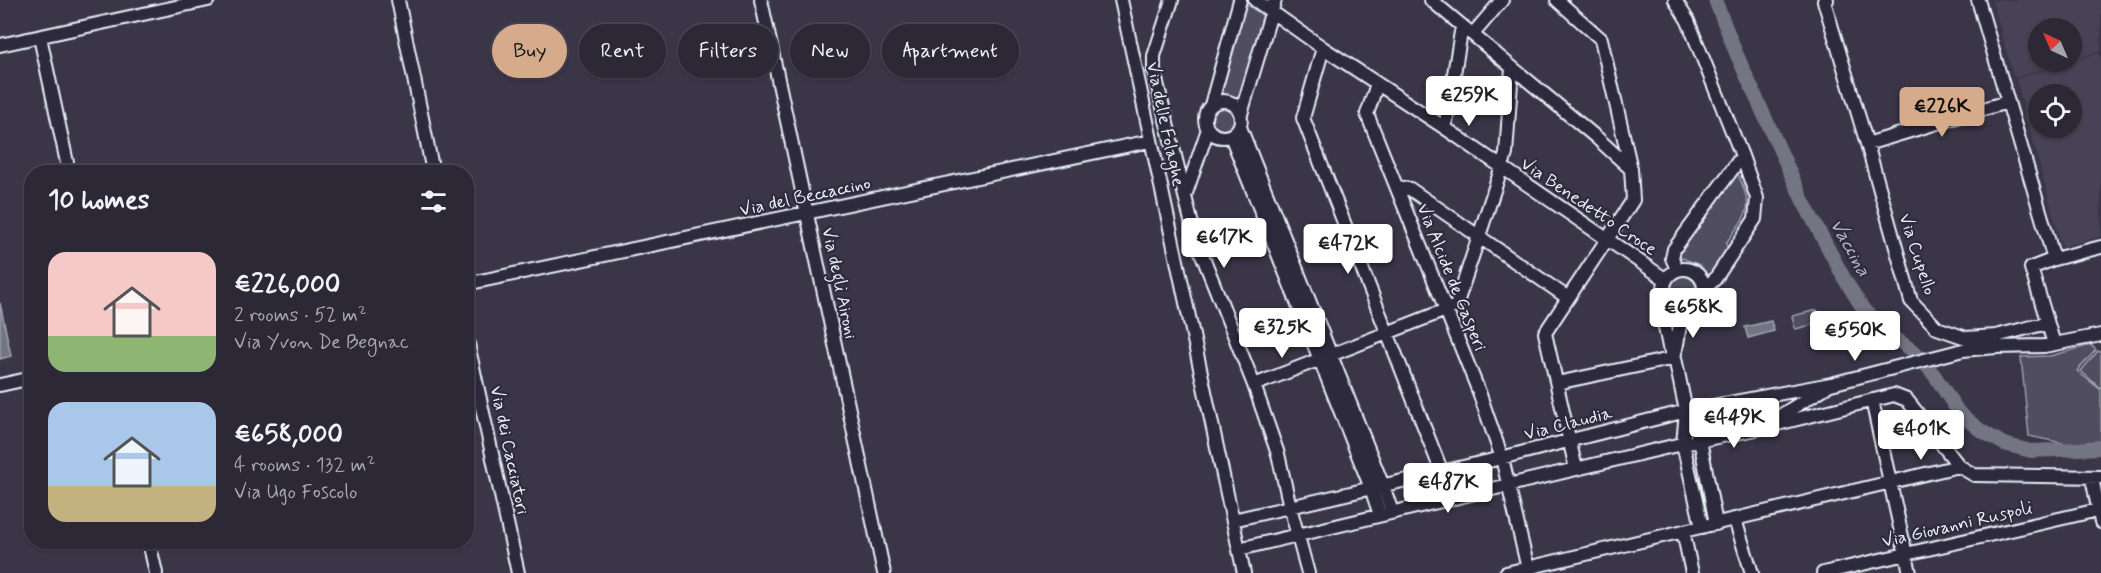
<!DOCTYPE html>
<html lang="en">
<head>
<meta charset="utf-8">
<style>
  body { margin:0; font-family:Mynerve,sans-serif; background:#34303e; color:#f1f3f6; height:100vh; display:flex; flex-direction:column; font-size:22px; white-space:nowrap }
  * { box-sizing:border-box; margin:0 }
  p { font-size:20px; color:#a6a6ad }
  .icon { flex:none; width:33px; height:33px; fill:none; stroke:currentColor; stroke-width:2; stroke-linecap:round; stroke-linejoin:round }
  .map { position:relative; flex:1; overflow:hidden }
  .drawer { position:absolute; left:24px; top:165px; width:450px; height:384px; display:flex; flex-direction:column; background:#2c2836; border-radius:24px; box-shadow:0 2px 4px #0004,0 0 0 2px #484451 }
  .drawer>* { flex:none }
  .guide { position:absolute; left:492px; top:24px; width:570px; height:54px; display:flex; gap:12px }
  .needle { width:39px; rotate:316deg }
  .fabs { position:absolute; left:2028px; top:18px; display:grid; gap:12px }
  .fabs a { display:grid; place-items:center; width:54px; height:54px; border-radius:50%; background:#2c2836; box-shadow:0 2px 4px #0004,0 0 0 2px #484451; font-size:30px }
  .price { position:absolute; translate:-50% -51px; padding:0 14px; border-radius:6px; background:#fff; color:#222; font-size:20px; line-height:39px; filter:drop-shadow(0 2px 3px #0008) }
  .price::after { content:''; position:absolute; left:50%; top:36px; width:18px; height:14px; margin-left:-9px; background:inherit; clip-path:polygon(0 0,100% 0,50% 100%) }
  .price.selected { background:#d6ab8b; color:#111 }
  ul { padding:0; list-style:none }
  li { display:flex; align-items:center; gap:18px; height:150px; padding:0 24px }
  li span { display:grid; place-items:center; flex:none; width:168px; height:120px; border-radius:18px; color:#555 }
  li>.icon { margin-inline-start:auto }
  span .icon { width:72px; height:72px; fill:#fffc; stroke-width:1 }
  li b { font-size:26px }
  h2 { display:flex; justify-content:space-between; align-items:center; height:72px; padding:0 24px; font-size:26px }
  .pill { padding:0 21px; border-radius:27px; background:#2c2836; box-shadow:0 2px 4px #0004,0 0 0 2px #484451; font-size:21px; line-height:54px }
  .pill.selected { background:#d6ab8b; color:#111 }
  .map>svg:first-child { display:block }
  .built { fill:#464354; fill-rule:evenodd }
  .green { fill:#504e5f; stroke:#9ca0ac; stroke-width:1.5 }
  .water { fill:#737482; stroke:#a2a6b1; stroke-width:1.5 }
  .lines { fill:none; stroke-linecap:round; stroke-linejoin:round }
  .river { stroke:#737482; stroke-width:14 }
  .minor-casing { stroke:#e8f1f8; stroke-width:16 }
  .minor { stroke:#2f2a3d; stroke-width:12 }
  .labels { text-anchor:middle; stroke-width:4.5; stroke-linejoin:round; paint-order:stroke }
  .street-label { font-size:18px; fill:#e8f1f8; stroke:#2f2a3d }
  .water-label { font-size:20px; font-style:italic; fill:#aeb2bd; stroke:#2f2a3d }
</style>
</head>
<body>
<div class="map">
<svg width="2101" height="573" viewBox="0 0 2101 573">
  <rect width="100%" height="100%" fill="#3a3648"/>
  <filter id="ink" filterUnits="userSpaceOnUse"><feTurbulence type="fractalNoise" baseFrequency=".0167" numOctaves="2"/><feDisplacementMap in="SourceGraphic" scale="12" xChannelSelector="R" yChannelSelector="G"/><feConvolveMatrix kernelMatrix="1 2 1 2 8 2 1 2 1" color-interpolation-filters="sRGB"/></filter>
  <g filter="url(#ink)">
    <path class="built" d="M1992,0h109v51l-29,9v-32h-34v34h27l-51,16z
      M2099,53l2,7v176l-39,11 -46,-168zM2072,94v34h-34v-34z"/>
    <path class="green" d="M1243,2l23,16 -26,86c-7,-6 -14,-8 -23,-5z
      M1211 120a12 12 0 1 1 24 0a12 12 0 1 1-24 0Z
      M1737,172c17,40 13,37 -11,71l3,9 -19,26 -10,-13 -18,-7 -4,-3z
      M1670 289a13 13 0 1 1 26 0a13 13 0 1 1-26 0Z
      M1817,310l3,13 -25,6 -3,-13z
      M2091,345l5,5 -19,21 24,19v51l-35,3 -37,-8 -8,-79 29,-1z
      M2098,351l3,2v36l-20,-18z"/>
    <path class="water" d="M0,303l11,53 -11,3z
      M1771,321l3,10 -26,7 -3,-11z"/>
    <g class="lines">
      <path class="river" d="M1715,0l21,53 67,148 42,79 19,30 21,21 31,22 19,23 24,37 21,17 24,14 27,7 70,-3"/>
      <defs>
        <path id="minor" d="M398,0l35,172
          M761,0l123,573
          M1121,0l123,573
          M1172,0l-18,56v15l41,166 59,148 24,69 12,53 18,66
          M1255,0l68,48 122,80 220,151
          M1431,0l166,138 34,31
          M1557,0l44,39 30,130 2,31 -88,133 31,136
          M1675,0l13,21 54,135
          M1827,0l-3,1 43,143 44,157 26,27 29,10 30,-2 51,-13
          M1978,0l76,259
          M1473,34l29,-34
          M40,37l29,135
          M0,45l208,-45
          M1323,48l-20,70 149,380
          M1377,84l-10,30 112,278 23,66 27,115
          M1205 119a18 18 0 1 1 36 0a18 18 0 1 1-36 0Z
          M1211,105l29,-105
          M1241,114l34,-114
          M1240,127l143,359 9,26
          M1445,128l17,-102
          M1231,136l140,352 9,27
          M1867,144l140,-42
          M1397,187l13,2 158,109
          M1185,196l23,-67
          M1664 289a20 20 0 1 1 40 0a20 20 0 1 1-40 0Z
          M1677,269l-5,-11 2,-9 68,-93 15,42 -2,21 -40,60 -11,10
          M466,284l684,-143
          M1665,298l-3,15 7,34 6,11 11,53 14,29 16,84
          M466,335l52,238
          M2054,344l-23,-76 23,-9 47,-12
          M1674,356c6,-16 3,-31 11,-47
          M1557,383l118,-25
          M0,385l32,-7
          M1254,385l202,-79 50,-152 6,-86
          M1872,400l38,173
          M1686,411l-3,33 19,83
          M1772,421l54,-34
          M2092,478l9,44
          M1233,520l256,-59 197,-50 145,-27 132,-34 33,-3 48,-1 57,-11
          M1735,520l17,53
          M1683,531l9,42
          M149,542l7,31
          M1239,549l434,-103 88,-18 133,-33 13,5 52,66 15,9 127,2
          M1506,573l453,-107
          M1823,573l275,-63"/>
      </defs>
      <use href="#minor" class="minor-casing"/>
      <use href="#minor" class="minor"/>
    </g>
  </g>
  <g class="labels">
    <g class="street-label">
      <text transform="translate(1166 124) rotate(78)" y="6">Via delle Folaghe</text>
      <text transform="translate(805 196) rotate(-12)" y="6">Via del Beccaccino</text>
      <text transform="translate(1589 206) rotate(34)" y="6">Via Benedetto Croce</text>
      <text transform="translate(1918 254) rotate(72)" y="6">Via Cupello</text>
      <text transform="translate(1452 277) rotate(68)" y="6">Via Alcide de Gasperi</text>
      <text transform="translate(840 283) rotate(78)" y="6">Via degli Aironi</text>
      <text transform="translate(1568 423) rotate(-14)" y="6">Via Claudia</text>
      <text transform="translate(510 450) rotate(78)" y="6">Via dei Cacciatori</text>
      <text transform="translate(1957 524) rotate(-13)" y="6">Via Giovanni Ruspoli</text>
    </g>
    <g class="water-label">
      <text transform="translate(1851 247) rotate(61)" y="7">Vaccina</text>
    </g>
  </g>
</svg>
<div class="fabs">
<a><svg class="needle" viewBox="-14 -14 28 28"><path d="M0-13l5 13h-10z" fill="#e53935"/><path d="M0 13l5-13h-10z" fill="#a6a6ad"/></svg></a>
<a><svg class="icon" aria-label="locate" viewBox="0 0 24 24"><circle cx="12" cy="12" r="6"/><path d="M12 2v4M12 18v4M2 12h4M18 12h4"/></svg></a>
</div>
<b class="price" style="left:1469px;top:127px">€259K</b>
<b class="price selected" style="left:1942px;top:138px">€226K</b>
<b class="price" style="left:1224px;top:269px">€617K</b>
<b class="price" style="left:1348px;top:275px">€472K</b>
<b class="price" style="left:1693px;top:339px">€658K</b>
<b class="price" style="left:1282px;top:359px">€325K</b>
<b class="price" style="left:1855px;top:362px">€550K</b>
<b class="price" style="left:1734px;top:449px">€449K</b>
<b class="price" style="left:1921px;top:461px">€401K</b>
<b class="price" style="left:1448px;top:514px">€487K</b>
<div class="guide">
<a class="pill selected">Buy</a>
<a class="pill">Rent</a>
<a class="pill">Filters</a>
<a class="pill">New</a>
<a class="pill">Apartment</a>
</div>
<section class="drawer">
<h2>10 homes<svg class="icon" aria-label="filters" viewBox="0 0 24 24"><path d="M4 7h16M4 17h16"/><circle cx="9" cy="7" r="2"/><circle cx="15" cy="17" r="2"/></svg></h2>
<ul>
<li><span style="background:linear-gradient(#f6c9c9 70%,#8fb573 0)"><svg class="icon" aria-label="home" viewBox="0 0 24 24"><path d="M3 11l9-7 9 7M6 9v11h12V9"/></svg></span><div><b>€226,000</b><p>2 rooms · 52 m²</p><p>Via Yvon De Begnac</p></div></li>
<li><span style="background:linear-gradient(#a9c7e8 70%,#c2b280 0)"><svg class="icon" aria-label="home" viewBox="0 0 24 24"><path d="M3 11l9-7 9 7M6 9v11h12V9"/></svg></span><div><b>€658,000</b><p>4 rooms · 132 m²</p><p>Via Ugo Foscolo</p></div></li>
</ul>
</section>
</div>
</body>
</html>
